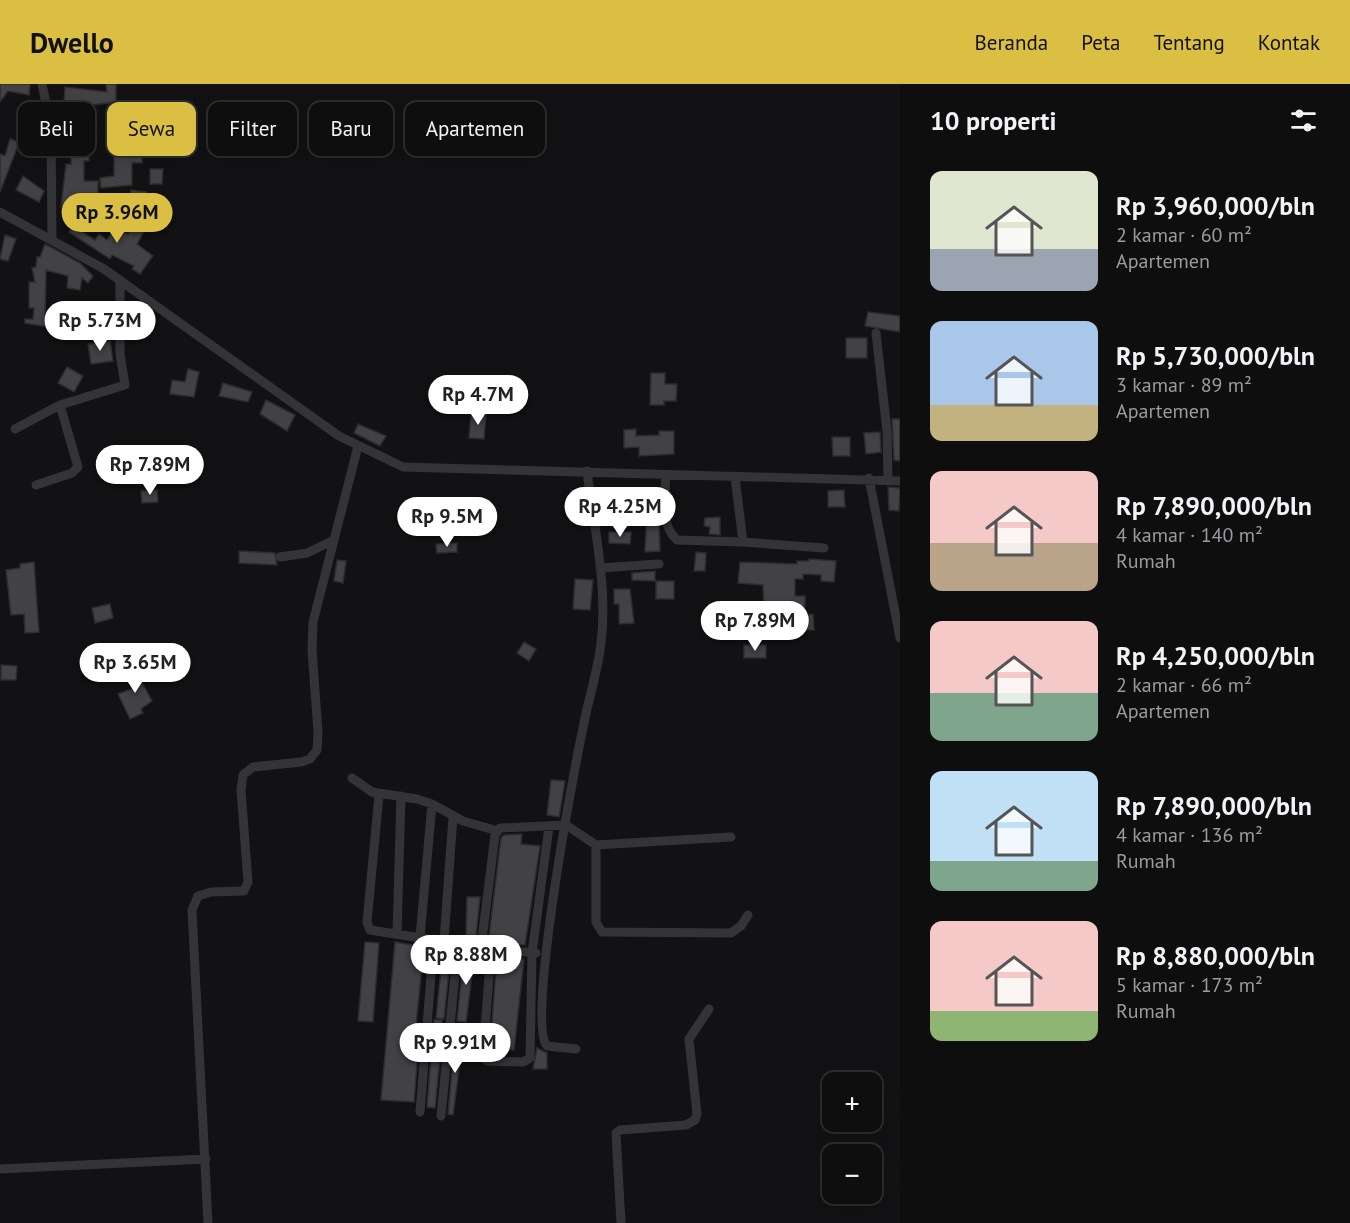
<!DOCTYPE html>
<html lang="id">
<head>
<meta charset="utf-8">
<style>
  body { margin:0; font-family:"PT Sans",sans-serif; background:#1c1c1d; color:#f1f3f6; height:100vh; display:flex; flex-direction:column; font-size:22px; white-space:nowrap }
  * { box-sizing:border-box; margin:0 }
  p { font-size:20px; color:#9b9c9e }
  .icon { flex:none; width:33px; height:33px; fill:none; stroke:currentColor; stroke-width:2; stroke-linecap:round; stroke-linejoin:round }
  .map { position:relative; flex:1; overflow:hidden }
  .panel { display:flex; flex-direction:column; background:#0e0e0f; width:450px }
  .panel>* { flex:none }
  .hud { position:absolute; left:18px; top:18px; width:570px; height:54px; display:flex; gap:12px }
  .fabs { position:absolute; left:822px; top:988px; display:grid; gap:12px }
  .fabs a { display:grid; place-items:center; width:60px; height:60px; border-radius:12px; background:#0e0e0f; box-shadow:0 3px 15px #0003,0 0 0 2px #2e2e2f; font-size:30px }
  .price { position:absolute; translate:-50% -51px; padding:0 14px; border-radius:21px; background:#fff; color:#222; font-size:20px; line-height:39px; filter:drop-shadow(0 2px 3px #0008) }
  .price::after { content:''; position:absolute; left:50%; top:36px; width:18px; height:14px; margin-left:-9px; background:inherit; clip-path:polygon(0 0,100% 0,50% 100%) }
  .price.selected { background:#dbbf42; color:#111 }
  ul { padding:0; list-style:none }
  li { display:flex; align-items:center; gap:18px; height:150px; padding:0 30px }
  li span { display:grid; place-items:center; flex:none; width:168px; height:120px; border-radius:12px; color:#555 }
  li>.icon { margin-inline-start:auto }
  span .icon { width:72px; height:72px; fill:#fffc; stroke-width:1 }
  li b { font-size:26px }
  h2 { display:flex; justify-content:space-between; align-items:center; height:72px; padding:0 30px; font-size:26px }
  .pill { padding:0 21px; border-radius:12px; background:#0e0e0f; box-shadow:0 3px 15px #0003,0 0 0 2px #2e2e2f; font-size:21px; line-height:54px }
  .pill.selected { background:#dbbf42; color:#111 }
  header { display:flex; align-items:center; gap:36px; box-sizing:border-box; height:84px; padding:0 30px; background:#dbbf42; color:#111 }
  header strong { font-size:28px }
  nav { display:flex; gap:33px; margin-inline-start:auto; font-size:21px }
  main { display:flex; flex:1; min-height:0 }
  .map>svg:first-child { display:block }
  .building { fill:#424246; stroke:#2d2c2f; stroke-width:1.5 }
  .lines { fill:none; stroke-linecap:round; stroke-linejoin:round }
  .minor { stroke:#343438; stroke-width:9 }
</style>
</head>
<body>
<header>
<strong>Dwello</strong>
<nav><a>Beranda</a><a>Peta</a><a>Tentang</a><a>Kontak</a></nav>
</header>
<main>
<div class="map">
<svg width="900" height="1139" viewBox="0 0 900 1139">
  <rect width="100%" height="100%" fill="#121214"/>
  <path class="building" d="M0,0h30l-1,11 -21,-4 -8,11z
    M106,0h10v18l-24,3 -1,15 -11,-1v-15h-16l1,-17 42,5z
    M10,55l16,5 1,-5 12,2 -3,11 -19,-4 -17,44v-38l5,2z
    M71,66h18v11h-5v20h14v15l-16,1 -1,11 -20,-1 5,-43h5z
    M142,67v12h-10v22l-31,3 -1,-10 14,-2v-24z
    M150,85h13l-1,15h-12z
    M23,92l21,15 -5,11 -23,-12z
    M131,106l16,2 -2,18 -16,-2z
    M80,131l8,6 -6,10 13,9 4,-6 8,6 8,-14 13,8 7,-12 11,6 -9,16 16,12 -13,18 -8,-5 2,-3 -22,-11 -2,4 -41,-27z
    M5,151l11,4 -8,22 -8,-2z
    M45,160l35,19 13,13 -5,7 -6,-5 -2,12 -13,-2 1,-12 -22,-6 -1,49h9v9l-29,-5v-4h8l1,-11h-5v-26h6l-3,-14 4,-1 1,-10h3z
    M868,228l32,4v16l-35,-6z
    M846,254h21v20h-21z
    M110,257l3,20 -22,3 -3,-20z
    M67,283l16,9 -9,16 -16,-9z
    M188,285l11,3 -5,25 -24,-3 2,-14 13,2z
    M651,289h14v11h12l-1,17h-12v4h-14z
    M223,299l29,9 -4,10 -29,-6z
    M266,316l29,15 -8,16 -27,-17z
    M471,330l15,1 -2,24 -15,-1z
    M892,335h8v42l-6,-1z
    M358,340l28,12 -6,10 -26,-13z
    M636,345v7l23,-1v-4h15v23l-35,2v-9l-15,1v-18z
    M880,348l1,20 -15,2 -2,-21z
    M832,353h18v19h-17z
    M888,403l12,1 -1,23 -10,-1z
    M157,406l1,12 -16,1 -1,-12z
    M611,406l9,1 -1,23 -18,-1 1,-9h8z
    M844,406l1,17h-17v-16z
    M648,408h10l2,59 -15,1z
    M720,433v18l-11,-1 1,-7 -6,-1 1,-8z
    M609,448h22l-1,12 -21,-1z
    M457,459v9l-20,1 -1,-9z
    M239,467l36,2 2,12 -38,-2z
    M696,468l10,1 -1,18h-11z
    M809,475l27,2 -2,21 -13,-1v-6l-18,-1v5h-8v17h10v19l8,-1 1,16h-19v-22h-16l1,5h-16l-1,-28 -25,-2 2,-21 57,2v-3h12z
    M337,476l9,1 -3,22 -9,-2z
    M34,478l5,70 -14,1 -1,-19 -13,1 -5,-45 14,-2v-4z
    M655,487v10l-23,-1v-7z
    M575,495l18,1 -3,30 -17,-1z
    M656,497h18v18h-18z
    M614,505h16l4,34 -15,1v-20h-5z
    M110,520l3,14 -18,5 -3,-15z
    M524,558l12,7 -7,12 -12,-8z
    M744,561h22v13h-22z
    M132,580l20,37 -11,8 2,4 -13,6 -12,-25 16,-6 -11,-19z
    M1,581l16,1 -1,14h-15z
    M551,696l14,1 -6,36 -12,-2z
    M522,750l-1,10 19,2 -15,99 -26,-2v-6l-10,-1 12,-98 3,-3z
    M467,813h13l-4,39 -10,-1z
    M365,858l14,1 -6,79 -15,-1z
    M395,858l29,5 -8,78h4l-6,77 -33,-2z
    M443,866h8l-7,69 -8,-1z
    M464,868l11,1 -9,69 -9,-1z
    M497,872l27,3 -10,91 -24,-1z
    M434,936h8v18l-7,70 -8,-1z
    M455,955l8,1 -10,75 -5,-1z
    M537,964l10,5v16h-14z"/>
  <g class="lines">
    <path class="minor" d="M42,0l9,44 1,112
      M0,128l104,57 235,167 64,31 497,14
      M876,249l11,98 1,49
      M15,345l45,-24 65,-20 -5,-31v-74
      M666,391c-1,21 -7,49 11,65l66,2 -8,-65
      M869,394l31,160
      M36,401l36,-12 6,-6 -18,-62
      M743,458l81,6
      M280,473l27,-4 27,-13
      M600,484l59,-4
      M352,694l20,14 45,7 15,5 31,17 35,10
      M379,711l-12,127 3,8 121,19 45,4
      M596,761l135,-8
      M397,850l4,-138
      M420,853l12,-133
      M444,857l9,-124
      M481,864l14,-113 5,-7 66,-3 30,20v77l6,10 129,1 10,-7 7,-11
      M491,865l-8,107 4,5 36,1 7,-4 2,-105 17,-126
      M576,965l-29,-3c-21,-22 27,-277 36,-318 5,-28 15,-57 18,-85 7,-56 -7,-116 -14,-172
      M420,1028l14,-173
      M441,1032l17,-172
      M0,1085l206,-10
      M208,1139l-16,-313 6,-14 13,-4 33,-1 4,-9 -7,-92 2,-15 10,-8 48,-5 9,-3 7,-9 1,-18 -6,-82 1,-28 45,-176
      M621,1139l-5,-90 4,-3 66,-5 9,-5 2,-6 -8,-75 20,-30"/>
  </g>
</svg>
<div class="fabs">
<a>+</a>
<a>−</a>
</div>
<b class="price selected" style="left:117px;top:160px">Rp 3.96M</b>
<b class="price" style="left:100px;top:268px">Rp 5.73M</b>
<b class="price" style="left:478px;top:342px">Rp 4.7M</b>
<b class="price" style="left:150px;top:412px">Rp 7.89M</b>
<b class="price" style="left:620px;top:454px">Rp 4.25M</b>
<b class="price" style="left:447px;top:464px">Rp 9.5M</b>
<b class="price" style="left:755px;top:568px">Rp 7.89M</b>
<b class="price" style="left:135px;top:610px">Rp 3.65M</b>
<b class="price" style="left:466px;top:902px">Rp 8.88M</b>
<b class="price" style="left:455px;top:990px">Rp 9.91M</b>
<div class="hud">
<a class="pill">Beli</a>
<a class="pill selected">Sewa</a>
<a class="pill">Filter</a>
<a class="pill">Baru</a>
<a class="pill">Apartemen</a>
</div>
</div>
<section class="panel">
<h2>10 properti<svg class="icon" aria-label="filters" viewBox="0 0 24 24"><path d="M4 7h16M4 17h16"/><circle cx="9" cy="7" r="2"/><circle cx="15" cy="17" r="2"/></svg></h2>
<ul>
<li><span style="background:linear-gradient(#dfe7d0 65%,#9aa5b1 0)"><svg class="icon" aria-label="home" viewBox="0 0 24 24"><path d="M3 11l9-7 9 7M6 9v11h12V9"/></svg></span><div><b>Rp 3,960,000/bln</b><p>2 kamar · 60 m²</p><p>Apartemen</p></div></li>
<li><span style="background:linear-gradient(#a9c7e8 70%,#c2b280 0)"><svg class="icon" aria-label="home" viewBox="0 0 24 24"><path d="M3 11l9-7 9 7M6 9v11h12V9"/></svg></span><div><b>Rp 5,730,000/bln</b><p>3 kamar · 89 m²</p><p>Apartemen</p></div></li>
<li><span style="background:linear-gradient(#f6c9c9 60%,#b9a48a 0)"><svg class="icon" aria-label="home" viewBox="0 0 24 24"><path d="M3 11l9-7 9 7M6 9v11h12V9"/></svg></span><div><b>Rp 7,890,000/bln</b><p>4 kamar · 140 m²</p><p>Rumah</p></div></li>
<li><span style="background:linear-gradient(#f6c9c9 60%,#7fa58c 0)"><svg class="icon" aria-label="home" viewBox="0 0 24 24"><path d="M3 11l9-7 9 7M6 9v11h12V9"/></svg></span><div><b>Rp 4,250,000/bln</b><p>2 kamar · 66 m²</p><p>Apartemen</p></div></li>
<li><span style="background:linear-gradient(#bfe0f5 75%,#7fa58c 0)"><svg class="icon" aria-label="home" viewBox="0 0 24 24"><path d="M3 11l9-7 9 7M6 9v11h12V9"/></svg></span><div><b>Rp 7,890,000/bln</b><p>4 kamar · 136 m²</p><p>Rumah</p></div></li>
<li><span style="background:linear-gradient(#f6c9c9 75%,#8fb573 0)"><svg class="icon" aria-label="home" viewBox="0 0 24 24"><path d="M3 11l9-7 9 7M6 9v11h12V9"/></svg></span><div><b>Rp 8,880,000/bln</b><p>5 kamar · 173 m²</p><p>Rumah</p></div></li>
</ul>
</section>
</main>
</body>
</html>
